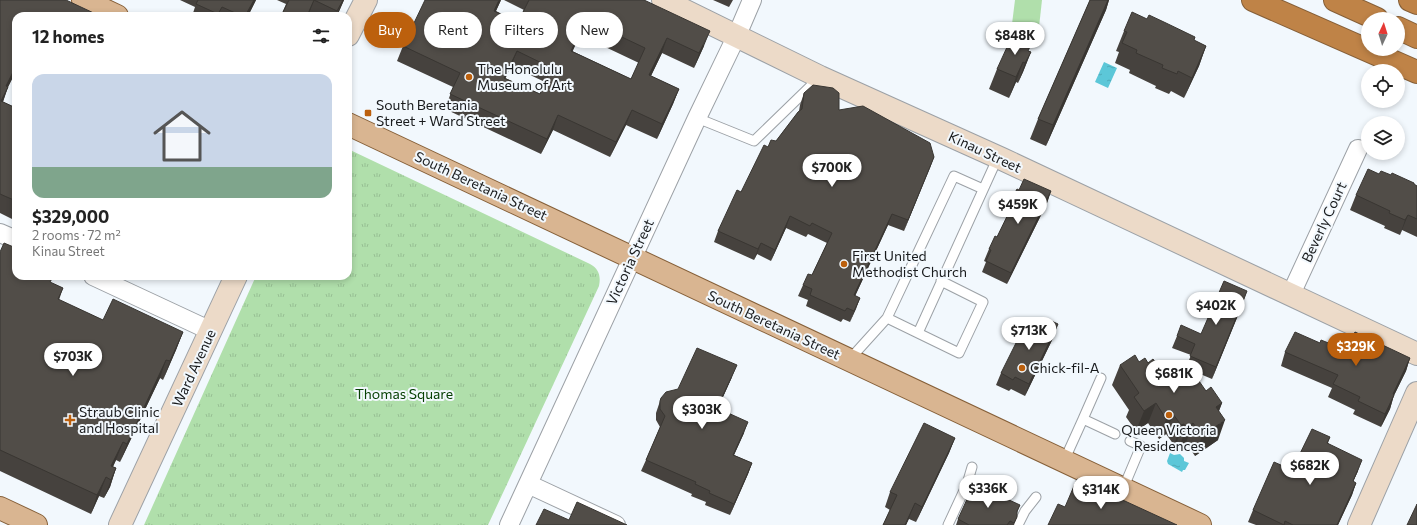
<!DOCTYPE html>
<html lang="en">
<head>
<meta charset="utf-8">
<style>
  body { margin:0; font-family:Commissioner,sans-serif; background:#f2f2f2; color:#222; height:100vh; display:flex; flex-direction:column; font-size:15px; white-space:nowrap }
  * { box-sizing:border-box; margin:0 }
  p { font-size:13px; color:#767676 }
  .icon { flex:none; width:22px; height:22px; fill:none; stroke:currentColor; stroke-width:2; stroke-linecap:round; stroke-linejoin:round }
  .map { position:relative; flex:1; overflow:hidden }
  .panel { position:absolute; left:12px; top:12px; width:340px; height:268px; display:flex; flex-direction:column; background:#fff; border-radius:12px; box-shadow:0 2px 6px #0003 }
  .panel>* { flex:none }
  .banner { position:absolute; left:364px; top:12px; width:380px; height:36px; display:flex; gap:8px }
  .needle { width:26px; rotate:4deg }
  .fabs { position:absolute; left:1361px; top:12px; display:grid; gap:8px }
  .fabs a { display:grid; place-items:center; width:44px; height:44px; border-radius:50%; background:#fff; box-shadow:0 2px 6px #0003; font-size:20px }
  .price { position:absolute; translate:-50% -34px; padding:0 9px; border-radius:14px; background:#fff; color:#222; font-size:13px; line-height:26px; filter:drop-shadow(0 1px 2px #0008) }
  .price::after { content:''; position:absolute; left:50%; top:24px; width:12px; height:9px; margin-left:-6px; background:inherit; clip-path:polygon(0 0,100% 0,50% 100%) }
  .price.selected { background:#bc600d; color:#fff }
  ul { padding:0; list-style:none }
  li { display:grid; align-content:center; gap:8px; height:212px; padding:0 20px }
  li span { display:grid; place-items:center; height:124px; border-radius:12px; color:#555 }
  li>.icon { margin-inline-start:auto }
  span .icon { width:72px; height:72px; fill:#fffc; stroke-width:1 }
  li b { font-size:17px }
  h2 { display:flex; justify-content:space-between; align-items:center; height:48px; padding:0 20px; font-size:17px }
  .chip { padding:0 14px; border-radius:18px; background:#fff; box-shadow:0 2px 6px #0003; font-size:14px; line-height:36px }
  .chip.selected { background:#bc600d; color:#fff }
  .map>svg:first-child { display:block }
  .green { fill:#b0dfab }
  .park { fill:url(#park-tufts) }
  .water { fill:url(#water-ripples) }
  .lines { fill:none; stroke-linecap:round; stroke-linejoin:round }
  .lane-casing { stroke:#9ca1a6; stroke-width:11 }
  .street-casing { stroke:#9ca1a6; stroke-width:20 }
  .secondary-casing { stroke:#9ca1a6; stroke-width:24 }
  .primary-casing { stroke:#855f38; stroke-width:24 }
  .highway-casing { stroke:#855f38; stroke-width:24 }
  .lane { stroke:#fff; stroke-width:9 }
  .street { stroke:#fff; stroke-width:18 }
  .secondary { stroke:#ecdac8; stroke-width:22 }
  .primary { stroke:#d9b591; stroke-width:22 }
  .highway { stroke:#bf8347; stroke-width:22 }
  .wall { fill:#46423e; fill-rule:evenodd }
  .shaded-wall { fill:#393632 }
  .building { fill:#514d48; stroke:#393632; fill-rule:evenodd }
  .poi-dot { fill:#bc600d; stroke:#f2f8fd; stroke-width:1.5 }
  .labels { text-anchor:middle; stroke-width:4; stroke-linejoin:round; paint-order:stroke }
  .poi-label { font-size:14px; fill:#191b1d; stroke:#f2f8fd; text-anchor:start }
  .street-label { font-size:14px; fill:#191b1d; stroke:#f2f8fd }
  .park-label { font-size:14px; fill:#074104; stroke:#f2f8fd }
</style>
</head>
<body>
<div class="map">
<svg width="1417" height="525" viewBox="0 0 1417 525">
  <defs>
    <pattern id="park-tufts" width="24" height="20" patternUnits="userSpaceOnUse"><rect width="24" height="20" fill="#b0dfab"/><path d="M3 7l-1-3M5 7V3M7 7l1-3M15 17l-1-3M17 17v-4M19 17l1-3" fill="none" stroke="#97bf93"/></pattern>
    <pattern id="water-ripples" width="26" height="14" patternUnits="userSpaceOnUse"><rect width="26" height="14" fill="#5cc7d8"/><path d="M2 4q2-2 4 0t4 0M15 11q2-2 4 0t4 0" fill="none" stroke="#4faab9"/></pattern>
  </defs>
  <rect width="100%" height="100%" fill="#f2f8fd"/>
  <path class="green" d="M1015,0h27l-3,27 -27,-3z"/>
  <path class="park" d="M348,149l242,115c9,5 11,12 9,22l-111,239h-344l112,-249h92z"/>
  <path class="water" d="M1104,62l13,6 -9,20 -13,-6z
    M1170,453l4,2 6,-1 4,4v3l5,2 -4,7h-2l-1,2 -14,-8 -1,-3z"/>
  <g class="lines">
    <defs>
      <path id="lane" d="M697,118l57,23 66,-64
        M887,318l72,35 24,-51 -42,-21
        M918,333l80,-176
        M849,360l38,-42 67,-142 29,13
        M1083,419l18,-41
        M1064,461l19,-42 32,15
        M1123,489l18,-43 -11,-5
        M948,525l19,-41 5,-17
        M1018,525l7,-14 11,-14"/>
      <path id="street" d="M0,233l16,7
        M93,276l118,55
        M1291,294l67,-145
        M528,484l88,41
        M509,525l188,-407 40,-83 15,-35"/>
      <path id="secondary" d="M663,0l157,77 182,82 415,195
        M348,35l18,-35
        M120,525l116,-249
        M1359,525l58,-132"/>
      <path id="primary" d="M83,0l34,16
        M348,124l852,401
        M0,508l36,17"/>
      <path id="highway" d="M1253,0l164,72
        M1335,0l42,19
        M1410,0l7,3
        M1398,28l19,9"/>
    </defs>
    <use href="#lane" class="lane-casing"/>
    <use href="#street" class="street-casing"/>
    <use href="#secondary" class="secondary-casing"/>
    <use href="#primary" class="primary-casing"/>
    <use href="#highway" class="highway-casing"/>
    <use href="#lane" class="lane"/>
    <use href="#street" class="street"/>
    <use href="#secondary" class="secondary"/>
    <use href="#primary" class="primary"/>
    <use href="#highway" class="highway"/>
  </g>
  <path class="wall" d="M0,0l16,16v61l-1,3 -3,-1 -4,8 -5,15 13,6v113l-16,-8z
    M180,0h76l-8,16h-56l3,-9z
    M277,0h67l-7,16h-25l-3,-2 -1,2h-27l5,-12z
    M501,0l-5,11 22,11 6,-12 -20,-10h140l60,46 -10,22 -32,-15 -11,23 28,13 -6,15 -16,35 -31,-14 -16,32 -57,-27 -12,24 -96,-45 8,-22 -56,-26 6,-15zM580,35l59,28 -8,16 -59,-28zM511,66l34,16 -5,12 -35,-16z
    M713,0h20l-4,7z
    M1090,0h19l-3,10 -60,136 -16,-7 8,-20z
    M1147,19l59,27 -7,20 -15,32 -13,-7 -2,3 -14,-6 1,-2 -27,-13 1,-3 -15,-7 4,-11 -3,-1 8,-20z
    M1029,51l2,1 -8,20 -5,11 -2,-1 -7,16 -20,-9 8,-20z
    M804,93l130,64 -30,74 -16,-6 -33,71 5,2 -10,24 -7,-3 -2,3 -35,-16 2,-6 -10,-4 5,-11 9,-10 15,-32 -19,-9 -2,3 -20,-9 -15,33 -14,-7 -3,6 -40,-18 4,-11 23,-39 27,-45 8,-6 23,-30 1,-6z
    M1379,174l12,1 26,11v51l-15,-7 -2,5 -16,-7 1,-2 -35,-16 6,-15z
    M1019,190l32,1 -4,12 -40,81 -25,-12 4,-10 -2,-1 5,-12 8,-12 11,-22 -2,-1 4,-12z
    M0,252l51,31 12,5 -4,12 44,20 80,12 -7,18 -13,30 -3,-2 -40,84 -4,-2 -3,7 3,1 -6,19 -6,11 -5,-2 -8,18 -91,-43z
    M1243,303l-31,76 -26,-11 5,-13 -19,-7 5,-12 24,-2z
    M1054,336l-29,60 -14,-7 -2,2 -13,-6 5,-12 23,-34z
    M1320,343l26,7 64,8 -4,13 -12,24 -4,14 -9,18 -28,-13 2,-4 -27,-13 4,-9 -51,-22 4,-14z
    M1139,362l17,1 9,7 11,3 12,8 9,1 9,9 16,12 -3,8 -1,29 -23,16 -9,-13 -7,5 -3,-4 -2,1 -8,-11 -7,5 -11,-16 -12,8 -10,-14 3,-7 -17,-25 8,-20z
    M732,377l-14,31 26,25 -10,22 18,8 -4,11 -18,41 -25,-10 1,-3 -15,-6 1,-2 -51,-23 5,-11 14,-33 -4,-7v-7l5,-15z
    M1330,437l-2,6 30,28 -5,11 3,1 -4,12 -14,30h-82l-8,-3 5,-12 39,-40z
    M955,438l-6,15 -33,69 -7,-3 -3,6h-23l7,-15 -5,-3 5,-15z
    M1020,505l-3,8v4l-3,8h-58l2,-6z"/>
  <path class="shaded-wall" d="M254,0h2l-8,16h-3z
    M314,0l-6,16h-1z
    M343,0h1l-7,16h-1z
    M499,0h2l-12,26 5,-15z
    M1108,0h1l-3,10 -60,136 7,-21z
    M586,20l-6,15 -14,31 5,-15z
    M710,31l-6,15 -10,22 5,-15z
    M667,38l-5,15 -18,37 5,-15z
    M1206,46l-7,20 -15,32 8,-20z
    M517,51l-6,15 -12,27 5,-15z
    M1031,52l-8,20 -5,11 7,-20z
    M1023,62l-7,20 -7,16 7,-21z
    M16,66l-4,13 -12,24 6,-17z
    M8,87l-6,17h-2z
    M679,89l-6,15 -16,35 5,-15z
    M632,110l-6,15 -16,32 6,-15z
    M558,115l-5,15 -12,24 6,-15z
    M934,157l-4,11 -26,63 4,-11z
    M1051,191l-4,12 -40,81 4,-11z
    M892,214l-4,11 -38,82 4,-12z
    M1408,215l-8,20 5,-15z
    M790,216l-4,12 -15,33 4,-11z
    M761,243l-4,11 -3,6 4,-11z
    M1247,291l-4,12 -31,76 4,-12z
    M860,298l-4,11 -6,13 4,-11z
    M1058,324l-4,12 -29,60 4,-12z
    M183,332l-7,18 -13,30 7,-19z
    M1410,358l-4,13 -18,37 5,-14z
    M166,360l-6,18 -40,84 7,-18z
    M737,365l-5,12 -19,42 4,-11z
    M1394,395l-4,14 -9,18 4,-13z
    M1156,403l-8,20 -12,8 8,-20z
    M1222,403l-8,20 2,-16z
    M1173,414l-7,20 -7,5 7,-20z
    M1225,420l-7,20 -23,16 7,-20z
    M748,422l-4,11 -15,33 4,-11z
    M1193,423l-7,20 -7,5 7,-20z
    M1184,424l-8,20 -2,1 7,-20z
    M955,438l-6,15 -33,69 6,-15z
    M123,442l-7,18 -9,18 4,-12z
    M1362,460l-4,11 -10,21 5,-11z
    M752,463l-4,11 -18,41 4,-11z
    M116,468l-6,19 -6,11 7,-18z
    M106,477l-7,19 -8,18 6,-19z
    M1356,483l-4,12 -14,30h-1z
    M915,503l-9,22h-1z"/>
  <path class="building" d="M0,0h66l34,16h-84v50l-10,20 2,1 -7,14 15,7v93l-16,-7z
    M198,0h56l-9,16h-3l-20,-9 -4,7 -22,-10z
    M289,0h54l-6,11 -23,-11 -7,16h-26z
    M425,0h74l-5,11 24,11 11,-22h115l66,31 -11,22 -32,-15 -18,37 30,14 -17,35 -30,-14 -16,32 -58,-27 -11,24 -97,-45 10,-21 -57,-27zM586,20l59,28 -14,31 -60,-28zM517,51l35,17 -12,26 -36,-16z
    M1090,0h18l-55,125 -15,-6z
    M1132,12l15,7 2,-4 17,8 29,14 -1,3 12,6 -14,32 -14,-7 -1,3 -15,-6 1,-3 -27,-12 1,-3 -15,-7 5,-11 -3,-1z
    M1013,34l19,8 -4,9 3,1 -6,11 -2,-1 -7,15 -19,-8z
    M813,85l20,3 6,5v17l24,-4 67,37 4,14 -26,63 -16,-6 -38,81 6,3 -6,13 -7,-3 -2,3 -35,-16 2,-6 -9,-4 5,-11 4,1 20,-42 -20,-10 -2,3 -20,-10 -15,34 -14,-7 -3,6 -40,-18 19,-41 4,2 23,-47 4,2 3,-7 5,1 22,-29 4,-3 2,-16z
    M1368,169l11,5 2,-3 10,4 1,-2 22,10v1l3,2v33l-9,-4 -3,5 -16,-7 1,-2 -34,-16z
    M1024,179l27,12 -40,82 -25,-12 5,-11 -2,-1 6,-13 2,1 16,-33 -3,-2 7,-13 2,1z
    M4,243l12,5v28h36l1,1 -3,5 13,6 -5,11 45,21 10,-21 70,33 -13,29 -4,-1 -39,84 -4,-2 -12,24 5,2 -5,12 -5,-3 -9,18 -97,-45v-198z
    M1224,281l23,10 -31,76 -26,-11 5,-12 -18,-8 4,-11 20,9z
    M1034,319l10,5 3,-5 11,5 -29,60 -14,-7 -2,3 -12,-7 18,-36 5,2z
    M1295,332l25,11 1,-3 25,10 9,-18 55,26 -17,36 1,1 -9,19 -27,-13 2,-4 -27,-13 5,-9 -53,-23z
    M697,348l40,17 -20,43 31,14 -15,33 19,8 -18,41 -25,-11 1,-2 -15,-7 1,-2 -50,-22 19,-44 -5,-7v-8l1,-3 5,-6 12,-3z
    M1135,355l4,7 6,-4 3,5 5,-4 3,4 3,-2 6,9 6,-5 5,8 4,-3 8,11 5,-3 4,4 2,-1 7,10 5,-4 11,16 -6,4 9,13 -23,16 -9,-13 -7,5 -2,-4 -3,1 -8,-11 -7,5 -10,-16 -12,8 -10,-14 5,-4 -19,-28z
    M924,423l31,15 -33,69 -7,-4 -10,22h-22l14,-30 -7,-3z
    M1312,429l18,8 -3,6 35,17 -9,21 3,2 -19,42h-44l-8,-4 -1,4 -31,-15 21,-48 18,8z
    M1077,479l100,46h-129l10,-21 7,3z
    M974,484l46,21 -3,6v6l-3,6 -4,-2 -3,4h-38l-11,-6z
    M577,502l50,23h-91l8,-16 25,11z
    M1417,504v21h-10z"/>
  <g class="poi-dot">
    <circle cx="469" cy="77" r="4"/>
    <rect x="364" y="109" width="8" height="8" rx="2"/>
    <circle cx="844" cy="264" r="4"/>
    <circle cx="1022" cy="368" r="4"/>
    <circle cx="1169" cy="415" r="4"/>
    <path d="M68 414h4v4h4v4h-4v4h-4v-4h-4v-4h4z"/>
  </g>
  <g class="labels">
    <g class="poi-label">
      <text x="477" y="74">The Honolulu<tspan x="477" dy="16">Museum of Art</tspan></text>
      <text x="376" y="110">South Beretania<tspan x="376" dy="16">Street + Ward Street</tspan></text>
      <text x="852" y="261">First United<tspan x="852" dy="16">Methodist Church</tspan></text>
      <text x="1030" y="373">Chick-fil-A</text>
      <text x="79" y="417">Straub Clinic<tspan x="79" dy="16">and Hospital</tspan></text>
      <text x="1169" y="435" text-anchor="middle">Queen Victoria<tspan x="1169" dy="16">Residences</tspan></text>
    </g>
    <g class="street-label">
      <text transform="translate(985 152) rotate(25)" y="5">Kinau Street</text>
      <text transform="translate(481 186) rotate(25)" y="5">South Beretania Street</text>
      <text transform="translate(1324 222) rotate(-65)" y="5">Beverly Court</text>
      <text transform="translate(630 262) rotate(-65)" y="5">Victoria Street</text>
      <text transform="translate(774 325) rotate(25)" y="5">South Beretania Street</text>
      <text transform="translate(194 368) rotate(-65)" y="5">Ward Avenue</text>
    </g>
    <g class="park-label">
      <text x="404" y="399">Thomas Square</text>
    </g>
  </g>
</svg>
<div class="fabs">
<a><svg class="needle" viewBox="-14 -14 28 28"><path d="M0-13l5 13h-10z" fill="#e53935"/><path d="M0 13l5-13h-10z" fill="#767676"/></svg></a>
<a><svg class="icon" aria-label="locate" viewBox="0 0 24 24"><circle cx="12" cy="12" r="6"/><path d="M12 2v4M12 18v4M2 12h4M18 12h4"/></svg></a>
<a><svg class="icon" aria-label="layers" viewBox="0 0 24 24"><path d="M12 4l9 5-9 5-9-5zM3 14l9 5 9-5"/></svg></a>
</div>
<b class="price" style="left:1015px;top:56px">$848K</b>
<b class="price" style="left:832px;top:188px">$700K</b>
<b class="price" style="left:1018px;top:225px">$459K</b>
<b class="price" style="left:1216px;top:326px">$402K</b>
<b class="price" style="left:1029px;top:351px">$713K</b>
<b class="price selected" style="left:1356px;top:367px">$329K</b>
<b class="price" style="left:73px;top:377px">$703K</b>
<b class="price" style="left:1174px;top:394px">$681K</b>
<b class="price" style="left:702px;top:430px">$303K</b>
<b class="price" style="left:1310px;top:486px">$682K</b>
<b class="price" style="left:988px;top:509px">$336K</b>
<b class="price" style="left:1101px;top:510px">$314K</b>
<div class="banner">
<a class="chip selected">Buy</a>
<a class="chip">Rent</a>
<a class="chip">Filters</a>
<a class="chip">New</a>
</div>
<section class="panel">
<h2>12 homes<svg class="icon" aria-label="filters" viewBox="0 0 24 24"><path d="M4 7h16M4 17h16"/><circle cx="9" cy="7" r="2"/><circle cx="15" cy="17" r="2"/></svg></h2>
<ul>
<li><span style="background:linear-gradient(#c9d6e8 75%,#7fa58c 0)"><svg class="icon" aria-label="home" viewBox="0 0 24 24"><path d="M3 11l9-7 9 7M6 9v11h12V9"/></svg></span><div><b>$329,000</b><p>2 rooms · 72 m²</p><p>Kinau Street</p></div></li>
</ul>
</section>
</div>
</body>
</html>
